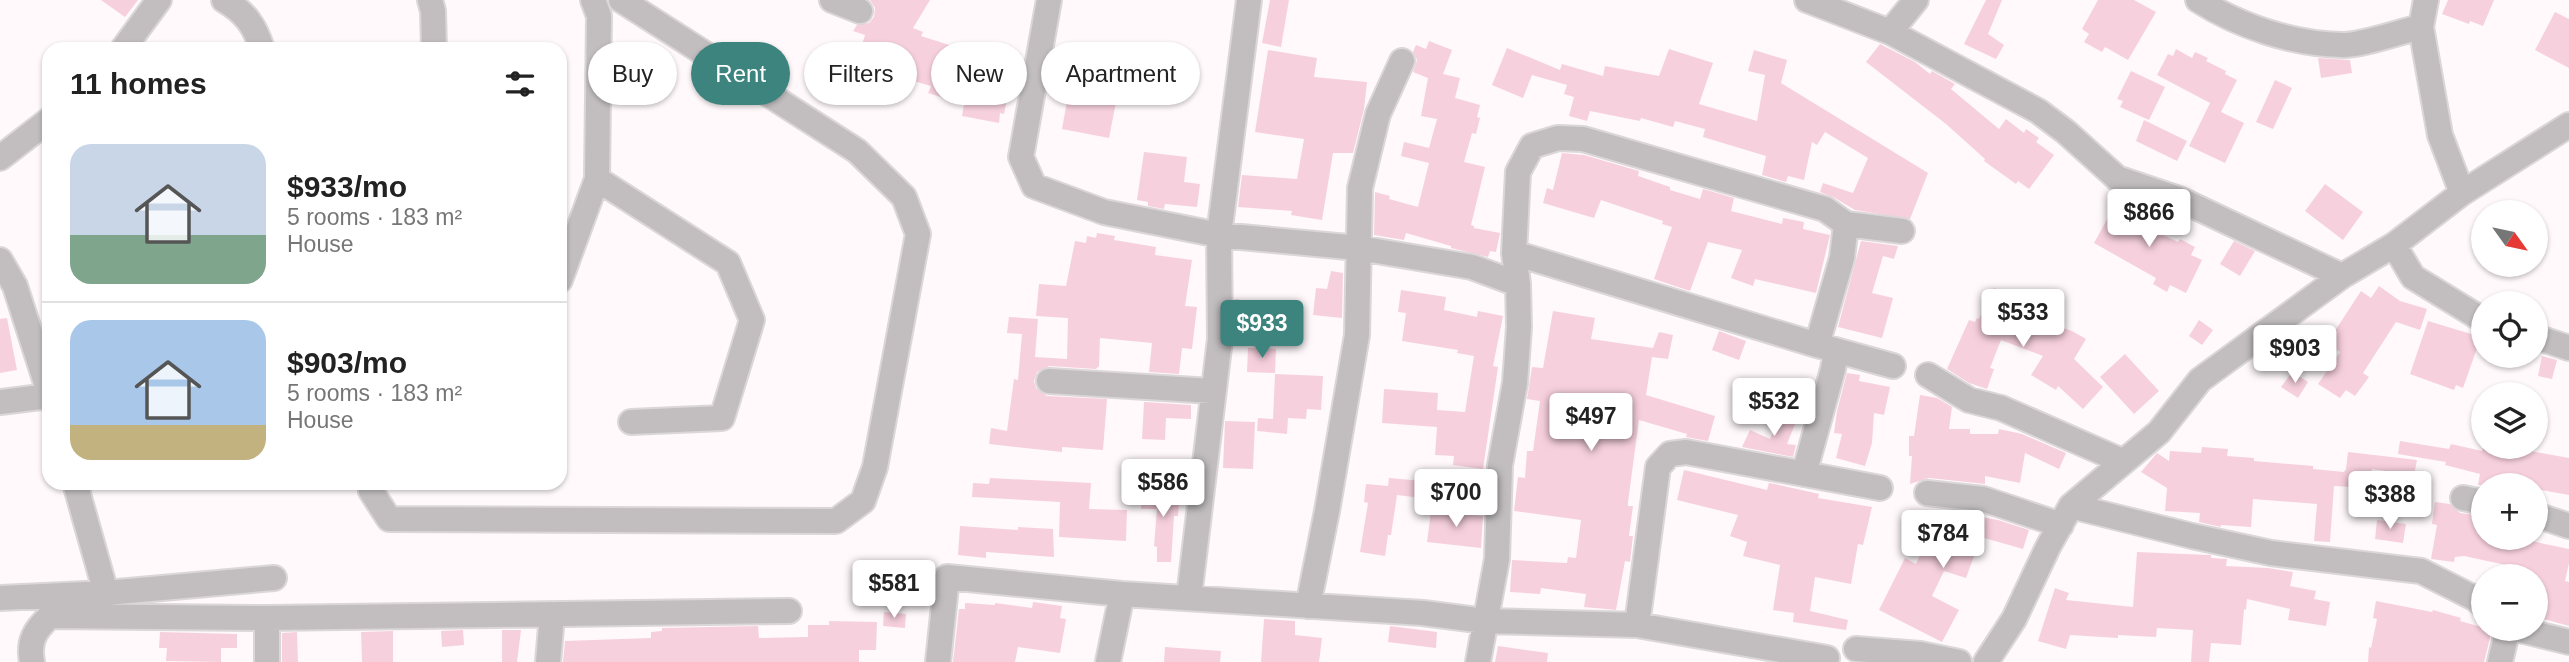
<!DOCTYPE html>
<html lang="en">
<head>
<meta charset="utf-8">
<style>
  body { margin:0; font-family:Arial,sans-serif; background:#f6f6f6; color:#222; height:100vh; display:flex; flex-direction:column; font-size:26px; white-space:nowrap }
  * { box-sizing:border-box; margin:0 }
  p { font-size:23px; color:#767676 }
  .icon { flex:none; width:38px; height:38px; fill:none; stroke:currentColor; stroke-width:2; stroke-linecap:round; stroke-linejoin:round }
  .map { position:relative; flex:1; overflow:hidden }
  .panel { position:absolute; left:42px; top:42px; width:525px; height:448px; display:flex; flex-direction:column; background:#fff; border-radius:21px; box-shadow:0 2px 5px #0004 }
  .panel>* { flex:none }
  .hud { position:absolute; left:588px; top:42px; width:665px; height:63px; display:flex; gap:14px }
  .needle { width:46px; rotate:123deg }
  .tools { position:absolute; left:2471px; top:200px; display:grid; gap:14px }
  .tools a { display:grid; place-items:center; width:77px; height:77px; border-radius:50%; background:#fff; box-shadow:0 2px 5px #0004; font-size:35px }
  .price { position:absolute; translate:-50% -60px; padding:0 16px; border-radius:7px; background:#fff; color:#222; font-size:23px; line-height:46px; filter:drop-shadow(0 2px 4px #0008) }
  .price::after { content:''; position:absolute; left:50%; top:42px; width:21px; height:16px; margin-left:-10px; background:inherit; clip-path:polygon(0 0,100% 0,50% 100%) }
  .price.current { background:#3d847f; color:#fff }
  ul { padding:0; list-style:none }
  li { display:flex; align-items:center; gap:21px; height:175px; padding:0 28px }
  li+li { border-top:2px solid #e0e0e0 }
  li span { display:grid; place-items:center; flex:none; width:196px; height:140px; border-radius:21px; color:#555 }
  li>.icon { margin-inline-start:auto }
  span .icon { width:84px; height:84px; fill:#fffc; stroke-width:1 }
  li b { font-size:30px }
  h2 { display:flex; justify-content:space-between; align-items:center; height:84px; padding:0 28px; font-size:30px }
  .pill { padding:0 24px; border-radius:32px; background:#fff; box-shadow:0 2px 5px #0004; font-size:24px; line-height:63px }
  .pill.current { background:#3d847f; color:#fff }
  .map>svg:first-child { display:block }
  .building { fill:#f7d0de }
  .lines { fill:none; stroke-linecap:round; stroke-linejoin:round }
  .minor-casing { stroke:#dbd6d8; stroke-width:28 }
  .minor { stroke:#c2bec0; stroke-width:24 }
</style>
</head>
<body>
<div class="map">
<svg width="2569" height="662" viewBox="0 0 2569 662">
  <rect width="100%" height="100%" fill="#fff9fb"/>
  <path class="building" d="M101,0h37l-13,17z
    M870,0h60l-17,28 10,4 -2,4 53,17 -5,14 39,8 -4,20h4l-4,19 -4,-1 -1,10 -37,-7 2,-12 -36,-11 3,-7 -38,-11 3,-12 -36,-12 5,-16 -12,-4 4,-6 12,-2 5,-6 1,-9z
    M1270,0h19l-8,47 -19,-4z
    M1986,0h16l-14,34 16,11 -8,14 -32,-15z
    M2098,0h36l22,12 -28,48 -23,-13 -3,5 -18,-10 5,-8 -7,-5z
    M2448,0h46l-11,26 -13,-5 -1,3 -27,-10z
    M2555,12l14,7v49l-34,-18z
    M1429,41l23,9 -9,24 17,4 -5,20 25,7 -3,12 3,1 -4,16 -4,-1 -8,29 21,5 -14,58 3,1v2l26,5 -4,19 -6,-1 -2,6 -37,-9v-2l-45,-13 -2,7 -30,-5 1,-43 15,4 -1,3 29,8 11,-44 -28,-7 3,-14 25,6 8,-29 -16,-3 7,-38 -15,-6 4,-12 -4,-8 3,-7 10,4z
    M1880,44l35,18 15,12 2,-3 23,13 -4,5 48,40 7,-10 18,14 2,-4 13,9 -3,4 18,13 -25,34 -11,-8 -2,3 -32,-23 1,-2 -39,-35 -80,-62z
    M1507,48l53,22 2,-6 41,12 2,-10 54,10 10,-27 44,14 -14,41 58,17 8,-46 -17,-4 6,-21 33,10 -6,23 147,90 -18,46 -55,-9 -22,-13 -13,-5 3,-9 30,10 15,-35 -43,-26 -8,13 -5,-3 -8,38 -16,-4 -2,6 -24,-7 4,-19 -63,-19 2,-8 -30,-8 -2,6 -32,-9 -1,3 -50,-10 -3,10 -18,-5 5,-19 -10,-3 3,-9 -35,-10 -9,23 -31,-13z
    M2176,49l16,9 3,-6 13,6 -2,3 20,10 -1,3 12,6 -16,32 23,11 -19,40 -36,-17 21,-43 -53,-28 11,-21 5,2z
    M1268,50l49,8 -3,19 53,5 -3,27 -11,44h-20l-11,67 -31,-5 1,-4 -54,-4 4,-32 55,4 7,-40 -49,-7z
    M2318,58l32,2 2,13 -31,5z
    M2131,71l34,16 -16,33 -29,-13 3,-6 -6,-2z
    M1072,73l38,7 -3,15 10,2 -8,41 -47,-9z
    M2275,80l17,8 -19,41 -17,-7z
    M2144,120l43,21 -10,20 -41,-20z
    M1144,152l43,5 -3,25 16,2 -3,23 -32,-3 -1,5 -16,-3v-4l-11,-2z
    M1562,153l22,2 55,16 -1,5 32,11v3l30,9 3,-10 31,9 -3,13 51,13 1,-6 21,4 -1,7 27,6 -14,58 -61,-14 -2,7 -22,-8 11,-28 -34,-8 -18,49 -36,-12 18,-52 -10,-3 1,-3 -62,-21 -7,18 -51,-15 4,-15 6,2z
    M2325,184l38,28 -20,28 -38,-29z
    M2124,202l17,9 -3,7 12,7 -2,3 30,14 2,-3 15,8 -4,8 11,5 -16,33 -16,-8 -3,7 -14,-8 3,-6 -62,-35 21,-38 6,3z
    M1097,233l18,3 -1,4 42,7 -1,8 37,5 -7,46 12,1 -5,42 -10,-1 -3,26 -30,-2 3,-29 -52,-5 -1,28 -3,3 -47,-3 -12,6 -3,9 2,7 11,8 60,3 -4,51 -41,-3v5l-73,-8 2,-16 16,3 7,-52 4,1 4,-46 -15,-1 2,-16 29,2 -3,38 32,2 1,-41 -32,-2 3,-32 27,2 9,-45 11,2 1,-7 9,2z
    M1861,241l37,5 -4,13 -11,-3 -11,37 21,5 -11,40 -44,-11z
    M2234,241l21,10 -15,25 -20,-12z
    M1331,271l12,2 -1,45 -29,-3 3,-27 11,1z
    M2379,286l21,15 27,8 -7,21 -24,-8 -33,51 6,4 -14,19 -9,-6 -6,8 -22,-14 22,-32 -13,-9 34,-52 10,7z
    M1994,288l25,12 -2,5 10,4 -2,5 47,17 14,8 -12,20 29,28 -20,22 -25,-23 -2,4 -25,-15 12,-19 -42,-16 -11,28 4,1 -7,20 -18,-6 -22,-14 22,-49 6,2 2,-4 2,1z
    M1401,290l45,7 -2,13 33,7 1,-6 25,5 -10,50 5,1 -15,102 -30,-4 1,-9 -19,-1 2,-28 -55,-4 2,-34 54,4 -1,17 28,2 9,-56 -17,-3 1,-3 -56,-9 4,-28 -8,-1z
    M1235,299l27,4 -4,28 -23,-3z
    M1553,311l42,7 -4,21 62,9 6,-16 14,3 -5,24 -16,-2 -6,38 69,21 -7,25 -22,-4 1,-3 -48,-14 -11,82v4h5l-4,30h4l-3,26 -5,-1 -9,49 -32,-3 2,-13 -45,-6 -1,6 -30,-2 2,-32 55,3 1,-6 8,1 5,-38 -67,-9 4,-34 7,1 2,-27h6l7,-50 -13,-2 5,-32 11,1z
    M7,318l10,52 -17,3v-54z
    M2199,320l14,10 -11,15 -13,-9z
    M2428,321l53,16 -18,51 -7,-3 -2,5 -44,-16z
    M1719,331l27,10 -7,19 -27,-10z
    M1248,348l28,1 -1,24 -28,-1z
    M2125,354l34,37 -25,23 -34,-37z
    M2542,356l15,4 -5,19 -14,-3z
    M2292,372l16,10 -10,16 -17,-11z
    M1847,373l13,2 -1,6 31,6 -6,28 -10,-2 -2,30 -7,23 -29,-8 6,-24 -8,-1 3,-22z
    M1275,374l48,2 -2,34 -14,-1 -1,10 -18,-1 -1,16 -30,-3 1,-13 15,1z
    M1920,395l17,3 15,9 -3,22h21v5h28l1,-5 23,5 44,19 -7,16 -34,-16 -5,30 -35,-7v8l-56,-6 -19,6 2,-28h-3v-20h5z
    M1144,402l47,3v14l-25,-1 -1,22 -23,-1z
    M1782,412l15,7 -10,25 9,1 -3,12 -51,-10 8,-17 20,9z
    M1225,421l30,1 -2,47 -30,-1z
    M2400,441l49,8 2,-5 31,7 1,-5h19l67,12v37l-33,-6v-4h-58l2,-11 -35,-9 1,-3 -48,-8z
    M2202,447l26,2 -1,7 27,2v3l59,5v3l31,3 2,-3 2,-17 69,8 -3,15 -42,-6 -2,19 -36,-2 -4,56 -16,-1 3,-37 -64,-5 -2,28 -30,-2v2l-22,-5 1,-9 -35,-2 2,-23 -26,-16 16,-19 12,8 1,-10 31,2z
    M1684,470l83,20 2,-7 6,1 44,10 -1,4 54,9 -9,38 -5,-1 -7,40 -36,-7 -5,34 38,9 -2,10 -53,-8 1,-9 -21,-3 7,-45 -37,-9 4,-14 -17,-6 8,-21 -61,-15z
    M990,478l101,5 -2,26 38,1 -1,31 -67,-4 1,-35 -88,-5 1,-14 16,1z
    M1389,478l57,5 -3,24 -13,-1v-7l-33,-4 -6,40h-3l-3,21 -25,-4 8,-49 -4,-1 2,-18 22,2z
    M1141,490h39l-2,26h-4l-3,46h-14v-15l-3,-1 3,-37h-16z
    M2435,502l15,2 10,9 23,3v21h29l57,12v14l-4,18 4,1v44l-33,-9v-41h-32l2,-11 -42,-9 -9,1 -1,5 -23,-3 6,-34 -5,-1z
    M1942,510l56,10 31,10 -6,19 -42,-12 -15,41 -22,-7 -12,25 27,14 -17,32 -63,-32 26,-52 11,6 13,-29 8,4z
    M1431,511l52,5 -2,32 -54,-6z
    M2377,520l29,4 -3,19 -28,-4z
    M960,526l58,4v-3l35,2 1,28 -68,-5v6l-28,-3z
    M2137,552l71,3h3v3l16,1 -1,7 42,2 25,4 -3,14 26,5 -2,8 16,3 -4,24 -38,-6 2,-11 -43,-10 -1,11 -2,-1 -3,36 -30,-2 -2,19h-18l2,-32 -36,-2 -1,9 -38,-2v3l-48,-3 -4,14 -28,-8 17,-53 14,5 -3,7 67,7z
    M2376,601l56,11 1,-2 28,8 -1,3 32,9 -8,32h-116l1,-15 2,1 6,-29 -4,-1z
    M1033,602l29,4 -2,12 6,1 -6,34 -42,-6 -3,15h-62l6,-53h6v-6l30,2v-2l37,5z
    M884,612l22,2 -1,14 -22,-2z
    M1264,619l31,2v14l27,3 -3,24h-58z
    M829,621l48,1 -1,28h-17v12h-296l2,-21 86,-3v-6l11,-1v-3l96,-2 1,12 49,-1v-12h21z
    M1390,626l47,6 -1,16 -48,-6z
    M463,630l1,15 -22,2 -1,-16z
    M502,630h19l-4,32h-15z
    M393,631v31h-31l-1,-30z
    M160,632l77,2v14h-16v14l-55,-1 1,-13h-8z
    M297,632l1,30h-16v-29z
    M1498,646l50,7 -1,9h-52z
    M1165,647l56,4 -1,11h-56z"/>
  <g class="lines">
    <defs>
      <path id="minor" d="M224,0c21,12 31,26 38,49
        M430,0l3,11 1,38
        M832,0l28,11
        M1049,0l-28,157 13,29 70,26 115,23 140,13 113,19 46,17
        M1807,0l83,32 148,79 28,21 51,46 62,21 163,77
        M2198,0c41,26 94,44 144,45 18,1 60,-14 79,-18
        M2426,0l-5,27 19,108 22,58
        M1890,32l26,-32
        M123,49l36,-49
        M0,158l49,-38
        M597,179l131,84 24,57 -30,98 -91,4
        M2394,245l19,32 70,43
        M1514,253l303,92 76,21
        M0,260l15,26 34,106
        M560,280l37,-101 2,-163 -6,-16
        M2536,337l33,11
        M1817,345l25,-87 4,-34
        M1928,375l41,25 32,8 121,53
        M1049,381l163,10
        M0,402l49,-6
        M1804,474l29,-105 3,-18
        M75,483l31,110
        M373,483l-2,8 18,28 447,2 27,-20 12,-34 43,-233 -14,-37 -47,-46 -236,-151
        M1927,493l56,6 78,26
        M2463,498l20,4
        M2071,506l121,30 79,17 150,18 55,28 7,6
        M2536,515l33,11
        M1189,597l31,-258 -1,-104 30,-235
        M0,598l106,-5 168,-15
        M1308,606l19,-95 30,-176 3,-147 18,-74 24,-53
        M1637,625l21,-158 12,-13 16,-2 194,36
        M2512,628l57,14
        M1856,649l64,5 39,8
        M32,662c-4,-21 3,-32 18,-46l217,2 522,-7
        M267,662v-44
        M548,662l4,-47
        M938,662l9,-85 175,17 301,19 62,8 152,4 190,33
        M1108,662l14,-68
        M1478,662l19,-103 3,-94 15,-82 4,-56 -1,-43 -4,-31 4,-81 14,-26 26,-8 25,1 242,70 21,15 56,7
        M1986,662l28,-43 34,-72 23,-41 88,-74 41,-52 142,-104 52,-31 68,-52 107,-68
        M2500,662l8,-34"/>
    </defs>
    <use href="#minor" class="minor-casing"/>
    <use href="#minor" class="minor"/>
  </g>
</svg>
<div class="tools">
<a><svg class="needle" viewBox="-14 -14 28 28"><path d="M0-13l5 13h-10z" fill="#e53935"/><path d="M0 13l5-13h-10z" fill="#767676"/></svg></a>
<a><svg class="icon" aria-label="locate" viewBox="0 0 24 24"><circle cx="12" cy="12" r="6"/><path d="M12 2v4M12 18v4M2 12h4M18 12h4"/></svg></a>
<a><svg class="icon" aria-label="layers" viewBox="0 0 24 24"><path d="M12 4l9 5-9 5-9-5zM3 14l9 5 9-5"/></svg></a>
<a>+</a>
<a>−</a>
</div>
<b class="price" style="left:2149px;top:249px">$866</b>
<b class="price" style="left:2023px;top:349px">$533</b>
<b class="price current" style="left:1262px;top:360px">$933</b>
<b class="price" style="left:2295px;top:385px">$903</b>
<b class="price" style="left:1774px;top:438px">$532</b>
<b class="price" style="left:1591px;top:453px">$497</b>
<b class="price" style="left:1163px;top:519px">$586</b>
<b class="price" style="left:1456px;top:529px">$700</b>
<b class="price" style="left:2390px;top:531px">$388</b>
<b class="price" style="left:1943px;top:570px">$784</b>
<b class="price" style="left:894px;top:620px">$581</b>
<div class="hud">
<a class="pill">Buy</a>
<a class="pill current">Rent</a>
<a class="pill">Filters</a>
<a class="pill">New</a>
<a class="pill">Apartment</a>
</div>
<section class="panel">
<h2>11 homes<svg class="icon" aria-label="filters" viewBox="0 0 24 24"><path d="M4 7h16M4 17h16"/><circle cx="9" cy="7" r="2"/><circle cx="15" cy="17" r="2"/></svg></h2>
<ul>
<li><span style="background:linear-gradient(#c9d6e8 65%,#7fa58c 0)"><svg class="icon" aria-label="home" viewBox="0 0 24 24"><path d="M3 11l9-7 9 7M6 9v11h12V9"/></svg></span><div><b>$933/mo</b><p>5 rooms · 183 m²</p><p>House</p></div></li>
<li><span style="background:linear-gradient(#a9c7e8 75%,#c2b280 0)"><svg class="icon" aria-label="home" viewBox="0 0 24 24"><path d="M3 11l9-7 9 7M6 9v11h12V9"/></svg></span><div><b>$903/mo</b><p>5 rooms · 183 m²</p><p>House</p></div></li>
</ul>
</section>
</div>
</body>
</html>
